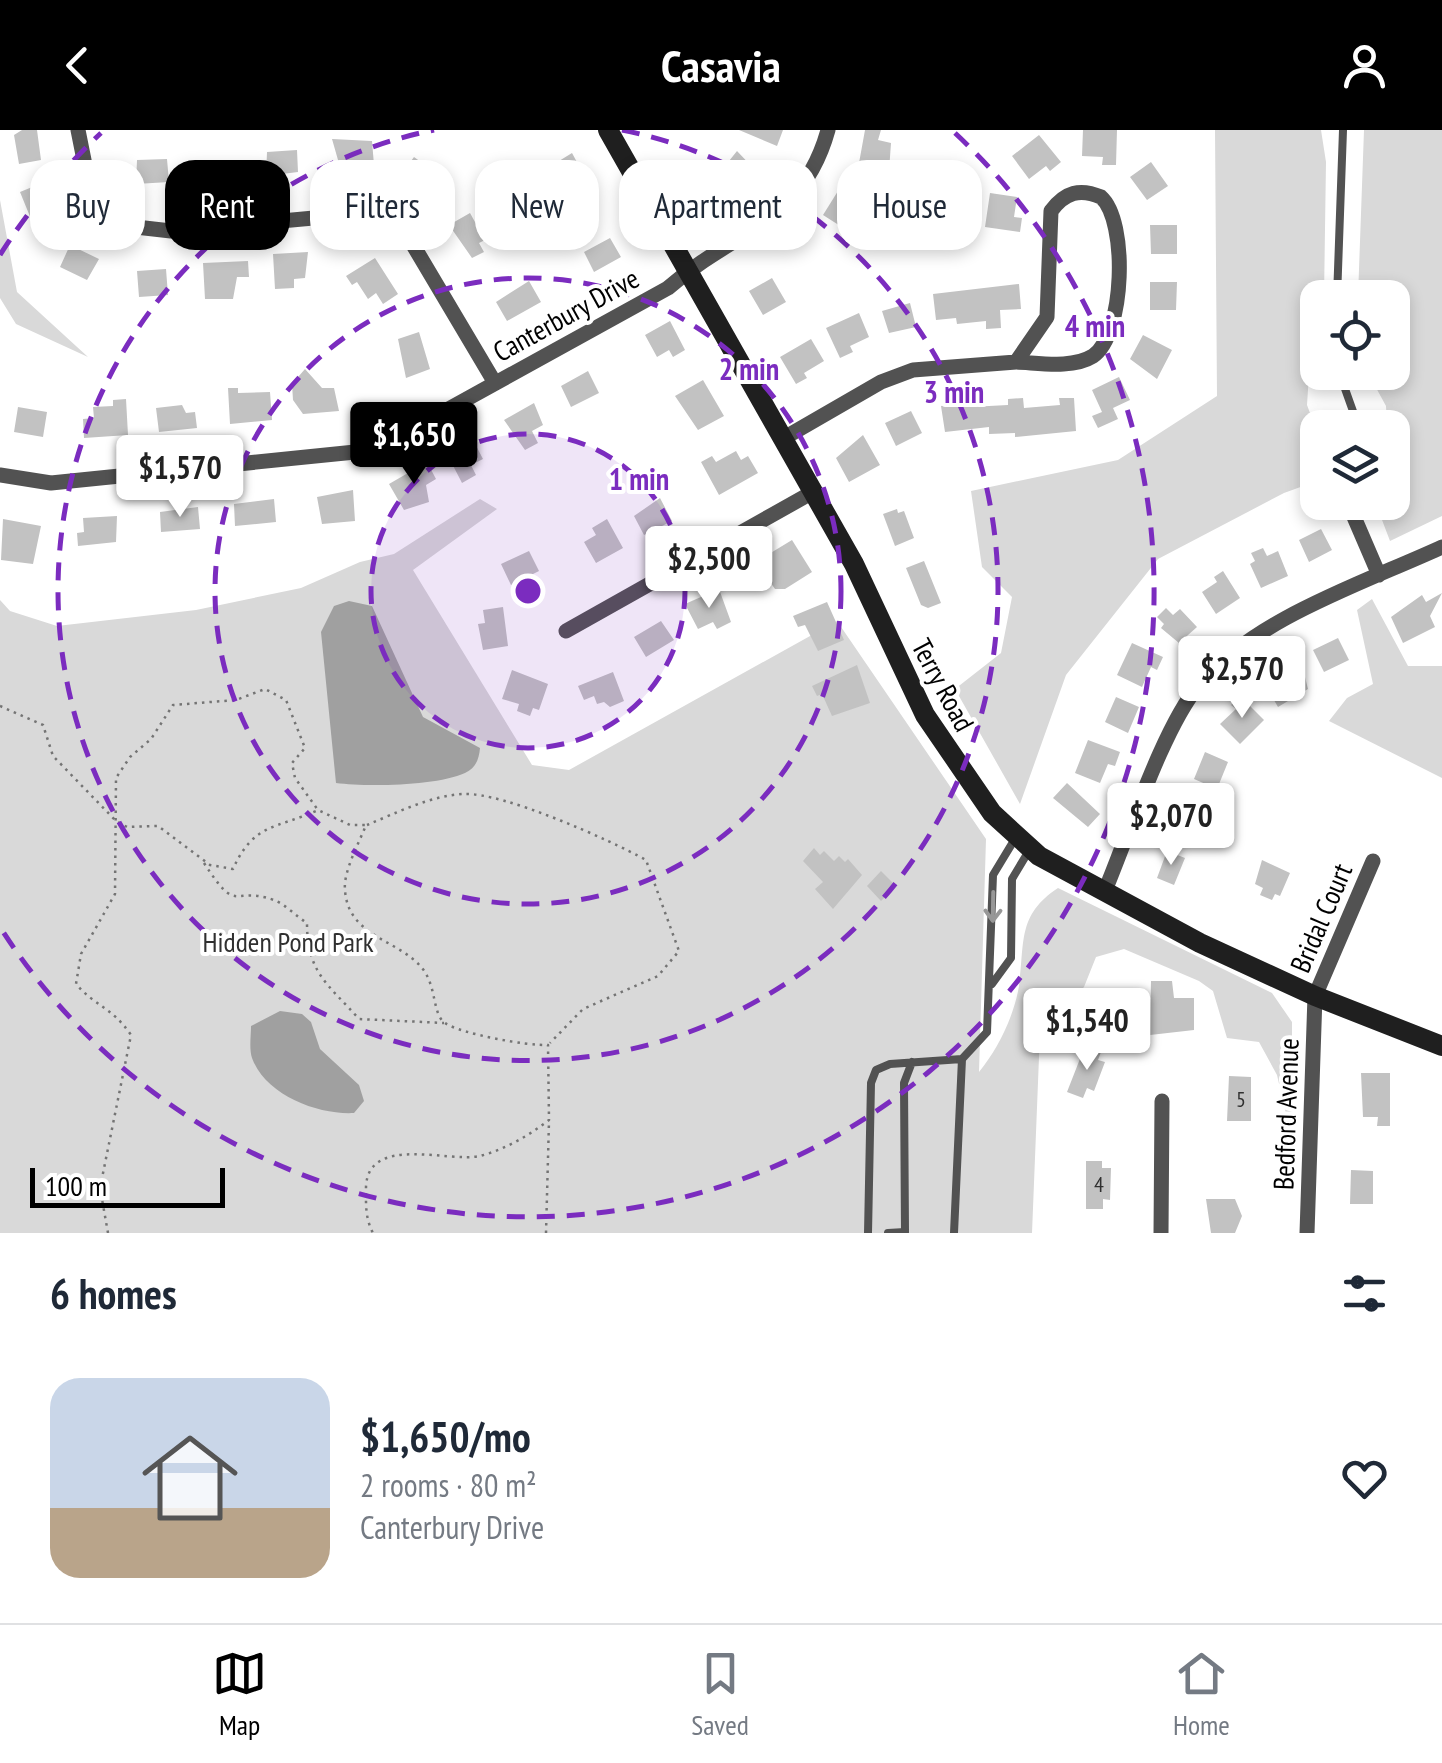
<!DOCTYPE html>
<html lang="en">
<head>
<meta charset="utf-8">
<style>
  body { margin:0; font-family:"PT Sans Narrow",sans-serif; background:#f2f2f3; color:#1f2937; height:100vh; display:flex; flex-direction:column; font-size:38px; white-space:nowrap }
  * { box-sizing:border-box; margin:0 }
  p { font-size:32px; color:#747a83 }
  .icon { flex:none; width:55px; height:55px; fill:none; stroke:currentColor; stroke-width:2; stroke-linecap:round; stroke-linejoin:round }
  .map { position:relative; height:1103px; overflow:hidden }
  .panel { display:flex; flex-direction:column; background:#fff; flex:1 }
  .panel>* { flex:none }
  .guide { position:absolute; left:30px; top:30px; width:1382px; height:90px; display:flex; gap:20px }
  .fabs { position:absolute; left:1300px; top:150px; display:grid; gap:20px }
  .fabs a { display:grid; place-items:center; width:110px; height:110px; border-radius:20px; background:#fff; box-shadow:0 5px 15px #0003; font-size:50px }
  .scale { position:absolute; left:30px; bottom:25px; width:195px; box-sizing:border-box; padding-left:10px; border:5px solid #000; border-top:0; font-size:28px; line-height:35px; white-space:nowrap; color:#000; -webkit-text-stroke:8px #fff; paint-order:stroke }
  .price { position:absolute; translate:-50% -85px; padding:0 22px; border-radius:10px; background:#fff; color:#222; font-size:32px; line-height:65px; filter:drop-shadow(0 2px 5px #0008) }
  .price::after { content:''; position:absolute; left:50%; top:60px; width:30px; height:22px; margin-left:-15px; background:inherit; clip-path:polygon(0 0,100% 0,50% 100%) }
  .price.active { background:#000; color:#fff }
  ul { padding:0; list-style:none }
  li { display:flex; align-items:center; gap:30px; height:250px; padding:0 50px }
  li span { display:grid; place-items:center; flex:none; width:280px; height:200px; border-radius:30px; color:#555 }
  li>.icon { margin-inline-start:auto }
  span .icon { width:120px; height:120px; fill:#fffc; stroke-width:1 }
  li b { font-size:42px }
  h2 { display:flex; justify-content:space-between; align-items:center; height:120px; padding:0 50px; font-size:42px }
  .tag { padding:0 35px; border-radius:30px; background:#fff; box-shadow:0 5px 15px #0003; font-size:35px; line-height:90px }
  .tag.active { background:#000; color:#fff }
  header { display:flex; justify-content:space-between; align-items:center; height:130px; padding:0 50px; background:#000; color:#fff; font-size:45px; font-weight:700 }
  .tab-bar { display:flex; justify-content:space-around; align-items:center; height:140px; border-top:2px solid #e0e1e3; background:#fff; font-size:28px; color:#747a83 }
  .tab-bar a { display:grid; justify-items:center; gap:5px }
  .tab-bar .active { color:#000 }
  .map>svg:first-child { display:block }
  .green { fill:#d9d9d9 }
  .water { fill:#a0a0a0 }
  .building { fill:#c2c2c2 }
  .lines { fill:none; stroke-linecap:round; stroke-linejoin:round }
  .path { stroke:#747474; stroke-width:2.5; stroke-dasharray:2.5 5; stroke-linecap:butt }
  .lane { stroke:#525252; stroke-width:8 }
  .street { stroke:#525252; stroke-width:15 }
  .secondary { stroke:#1f1f1f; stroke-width:20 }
  .oneway { stroke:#979797 }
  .ring { fill:none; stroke:#7b2cbf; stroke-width:5; stroke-dasharray:18 12 }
  .labels { text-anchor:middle; stroke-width:8; stroke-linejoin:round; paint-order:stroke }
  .number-label { font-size:22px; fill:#303030 }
  .street-label { font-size:28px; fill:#000; stroke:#fff }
  .park-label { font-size:28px; fill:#303030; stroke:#fff }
  .centre { fill:#7b2cbf; stroke:#fff; stroke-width:5 }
  .ring-label { font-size:30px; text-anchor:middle; font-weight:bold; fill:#7b2cbf; stroke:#fff; stroke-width:8; stroke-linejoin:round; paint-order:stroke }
</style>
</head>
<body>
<header><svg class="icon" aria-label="back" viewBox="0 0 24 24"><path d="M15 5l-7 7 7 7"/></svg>Casavia<svg class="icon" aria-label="person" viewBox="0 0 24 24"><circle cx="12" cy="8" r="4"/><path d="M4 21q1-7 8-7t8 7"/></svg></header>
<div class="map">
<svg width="1442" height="1103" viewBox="0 0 1442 1103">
  <rect width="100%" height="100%" fill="#fff"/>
  <path class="green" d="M1215,0h106l5,32 -2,135 -6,1 -1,39 -6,6 -4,62 10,27v49l-33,12 -126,66 -92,116 -46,129 -65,-115 46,-36 11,-56 -30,-30 -11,-76 147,-31 99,-64z
    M1364,0h78v386l-52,25 -11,-29 1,-9 12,-1v-74l-5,-1 -1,-21 -18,-33 24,-1v-74l-34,-1z
    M0,70l17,92 71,65 -72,-33 -16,-26z
    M480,369l17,10 -84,61 119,195 37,5 268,-149 149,218 -7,233c19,-23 35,-56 40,-86 6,-44 -2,-71 39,-98l214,105 20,29v118l-15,-65 -18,-33 -32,-4 -14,-47 -14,-10 -75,-32 -28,8 -12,30 -44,45 -8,201h-1032v-633l10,11 47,15 139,-16 105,-22 59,-26 34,-8z
    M1372,469l36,67h34v112l-113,-57 18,-23 26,-14 -16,-74z"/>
  <path class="water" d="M349,471l23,5 51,111 57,31c-1,11 -4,20 -15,25 -28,13 -99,14 -129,10l-15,-151 13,-26z
    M280,881l22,3 9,8 9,27 39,36 5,16 -10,12c-35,2 -88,-17 -102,-55 -3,-9 -1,-22 -1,-32z"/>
  <path class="building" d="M22,0h15l4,30 -22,4 -5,-29z
    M739,0h44l-6,16z
    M865,0h16l-3,10 13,3 -2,28 -30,-8z
    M1083,0h34l-1,35h-14l1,-8 -21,-1z
    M1039,5l22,27 -11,9 -4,-5 -17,13 -17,-23z
    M332,9l40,2 2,24 -34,2z
    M297,20l1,22 -32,4 1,-24z
    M737,21l19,20 -23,17 -12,-17z
    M572,23l19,35 -20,12 -10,-17 -2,-9 5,-4 -5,-9z
    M414,27l22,16 -4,5 11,8 -9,13 -34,-23z
    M167,29l2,23 -33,2 1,-24z
    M216,30l1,5 12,-1 2,16 -42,6 -2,-24z
    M1151,32l17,24 -21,14 -17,-23z
    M704,35l5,10 -7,2 9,27 -13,6 -21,-33z
    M42,53l12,30 -23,6 -11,-27z
    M838,61l32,20 -5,16 -15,-5 -5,7 -22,-14z
    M990,63l27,4 -3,20 8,1 -2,14 -35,-5z
    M470,83l15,27 -6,3 5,9 -12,6 -23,-33z
    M1150,95h27v29h-26z
    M610,108l11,19 -27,15 -10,-20z
    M70,115l29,14 -12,21 -27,-13z
    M308,122l-3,26 -11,1v9l-19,1 -2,-35z
    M375,128l23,36 -15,10 -7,-11 -8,6 -11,-17 -5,3 -6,-9z
    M248,131l1,16h-12l-4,22h-28l-2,-36z
    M166,139l2,26 -29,2 -2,-26z
    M772,148l14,24 -23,13 -14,-24z
    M529,151l12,21 -34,19 -11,-19z
    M1150,152h27l-1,28h-26z
    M1019,154l2,25 -21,1 1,18 -15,1v-8l-29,3 -1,-6 -20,2 -3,-26z
    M910,173l6,24 -27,6 -7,-22z
    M859,183l10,24 -19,9 3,6 -13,6 -14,-30z
    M670,191l15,29 -12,7 -4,-7 -12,7 -12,-22z
    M419,202l11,37 -24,9 -8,-39z
    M1143,205l29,15 -15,29 -27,-20z
    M811,209l13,22 -20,12 3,5 -11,6 -16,-27z
    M305,239l17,19h12l5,23 -36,3 -10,-14 -1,-16z
    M588,241l11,22 -28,14 -10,-21z
    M1119,247l11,23 -17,8 5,11 -20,9 -6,-12 10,-4 -10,-22z
    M703,250l21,36 -26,14 -23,-34z
    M228,258h10v5l32,-1 2,28 -42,4z
    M1023,268l1,10 36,-3 -1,-7h15l2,33 -61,6v-4l-26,1v-7l-44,5 -4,-26 29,-4v5l38,-2v-6z
    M126,269l2,36 -44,3 -1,-19 11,-1 -1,-11 20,-1v-6z
    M534,273l9,22 -11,6 6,12 -13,7 -21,-30z
    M182,275l4,8 9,-1 2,16 -38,4 -3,-24z
    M18,277l29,5 -4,25 -29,-5z
    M911,281l11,22 -26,13 -11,-23z
    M863,305l17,30 -31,17 -13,-24z
    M471,306l12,23 -12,6 5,10 -14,8 -17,-33z
    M736,321l5,9 7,-4 10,17 -39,22 -18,-33 11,-6 4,6z
    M427,332l9,17 -10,6 3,17 -25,8 -15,-26z
    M353,360l2,31 -33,3 -5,-27z
    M660,368l12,23 -28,14 -10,-19z
    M274,369l2,23 -41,4 -1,-22z
    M198,377l2,22 -39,3 -1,-20z
    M897,379l1,4 6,-2 10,27 -19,8 -12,-32z
    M117,386l-1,26 -38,4 -1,-13 7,-1 -1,-14z
    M3,389l38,7 -8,38 -32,-4z
    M607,389l16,29 -27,15 -12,-21 12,-7 -4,-7z
    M1321,399l11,21 -23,12 -10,-22z
    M792,410l20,32 -27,17h-10l-19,-27z
    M1263,418l4,8 11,-5 10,25 -27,12 -11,-24 5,-3 -4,-8z
    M529,421l10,20 -28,14 -10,-21z
    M924,431l17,42 -13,5 -7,-3 -15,-37z
    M1223,441l17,27 -24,16 -14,-22 15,-10 -3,-5z
    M719,459l12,33 -14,7 -4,-7 -15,7 -13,-25z
    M1442,463l-12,23 5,11 -32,16 -12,-26 31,-22 4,7z
    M827,472l17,38 -26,11 -13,-26 -7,2 -5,-11z
    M503,477l5,39 -25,4 -5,-26 7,-1 -2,-13z
    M1166,478l7,7 7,-6 17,18 -18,16 -18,-15 3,-4 -7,-7z
    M661,491l13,19 -28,17 -12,-20z
    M1338,508l11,22 -25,12 -11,-22z
    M1132,513l31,14 -6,13 -6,-3 -9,20 -25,-12z
    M1291,530l13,13 4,16 -30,18 -14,-24z
    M857,535l13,38 -38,13 -10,-22 -5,2 -5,-10z
    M512,540l36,14 -9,26 -6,-2 -3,8 -13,-5 2,-7 -17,-5z
    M613,542l11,29 -14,6 -6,-5 -7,2 -3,-8 -10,4 -6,-14z
    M1240,566l24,24 -24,24 -20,-20 16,-15 -5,-4z
    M1116,567l23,10 -11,26 -23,-11z
    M1088,610l32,12 -5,14 -7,-2 -8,19 -25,-10z
    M1205,622l23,10 -11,27 -23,-10z
    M1067,653l33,31 -12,13 -35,-29z
    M1181,670l27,10 -11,26 -27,-11z
    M814,718l6,7 4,-4 10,10 5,-5 6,6 3,-3 14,16 -29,34 -18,-20 8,-7 -20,-21z
    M1167,721l18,7 -11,27 -17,-7z
    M1262,730l28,13 -10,23 -5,-2 -3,6 -12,-5 3,-7 -8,-4z
    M881,741l15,15 -15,15 -14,-15z
    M1151,851h21l2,17h20v32l-44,5z
    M1085,916l16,6 -3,8 7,2 -11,29 -7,-3 -4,10 -16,-6z
    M1361,943h29v53h-13l1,-9h-15z
    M1229,946l22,1v44h-24z
    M1086,1031h16v7h9l-1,32 -7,-1v10h-17z
    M1351,1040l22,1v33h-23z
    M1206,1069h29l7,17 -7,17h-24z"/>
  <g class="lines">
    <path class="path" d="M0,576l43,19 10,31 63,65 11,6 31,-1 52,39 23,4c21,-47 44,-40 85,-59l32,15h16c-7,18 -23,47 -21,65 3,47 53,49 77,78 15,18 10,46 23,55 16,11 83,23 103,22l1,75c-21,16 -43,29 -69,36 -31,7 -112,-22 -114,31 0,17 -1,31 7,46
      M367,695c29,-12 65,-30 97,-31 39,-2 146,46 182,66l33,91 -21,25 -75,33 -33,34
      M204,733c35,54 27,22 70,37 11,4 23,17 33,23 0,50 21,61 52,96l85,4
      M108,1103l-8,-45 31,-153c-19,-28 -35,-28 -55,-51l5,-30 34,-60 1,-116 14,-21 21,-18 22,-34 63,-5 29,-11 21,11 19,48 -13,15 3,15 23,32
      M546,1103l3,-112"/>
    <path class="lane" d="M1337,168l6,-168
      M1339,242l20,56
      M992,854l19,-26 1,-79 18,-30
      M868,1103l3,-150 5,-13 14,-6 72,-5
      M888,1103l17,-1 -1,-149 8,-21
      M954,1103l8,-174 25,-27 6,-157 23,-38"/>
    <path class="street" d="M78,0l11,55 21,30 17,11 44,5 197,-18 35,15 92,155
      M784,308l97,-56 32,-12 103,-8 31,-45 4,-106c14,-19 29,-23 50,-14 27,24 24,137 -8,159 -21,13 -53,7 -77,6
      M0,345l51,8 314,-32 22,-8 281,-155c66,-58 134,-64 160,-158
      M1348,373l31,72
      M566,501l247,-139
      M1104,763c23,-54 59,-166 95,-208 56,-67 165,-102 243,-138
      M1161,1103l1,-132
      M1307,1103l8,-237 58,-135"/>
    <path class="secondary" d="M608,0l246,434 71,151 67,98 47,43 161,87 115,53 127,50"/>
  </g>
  <defs><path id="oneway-shaft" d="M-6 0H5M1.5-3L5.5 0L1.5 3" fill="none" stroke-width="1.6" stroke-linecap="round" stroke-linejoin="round" transform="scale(2.5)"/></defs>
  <use class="oneway" href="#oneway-shaft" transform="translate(993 777) rotate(91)"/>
  <circle cx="528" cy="461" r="157" fill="#7b2cbf" fill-opacity=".12"/>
  <g class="ring">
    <circle cx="528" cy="461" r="157"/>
    <circle cx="528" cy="461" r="313"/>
    <path d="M622 0A470 470 0 1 1 434 0"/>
    <path d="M0 125A626 626 0 0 1 101 3M955 3A626 626 0 1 1 0 797"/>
  </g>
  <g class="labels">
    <g class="number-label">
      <text x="1241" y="977">5</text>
      <text x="1099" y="1062">4</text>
    </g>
    <g class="street-label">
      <text transform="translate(566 185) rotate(-29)" y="10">Canterbury Drive</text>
      <text transform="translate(943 555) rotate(62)" y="10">Terry Road</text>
      <text transform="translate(1321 788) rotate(-67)" y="10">Bridal Court</text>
      <text transform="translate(1286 984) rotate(-88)" y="10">Bedford Avenue</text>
    </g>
    <g class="park-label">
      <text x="288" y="822">Hidden Pond Park</text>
    </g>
  </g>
  <circle cx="528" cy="461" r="15" class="centre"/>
  <g class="ring-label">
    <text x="1095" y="207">4 min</text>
    <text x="749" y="250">2 min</text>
    <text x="954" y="273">3 min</text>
    <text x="639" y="360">1 min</text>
  </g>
</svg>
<div class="fabs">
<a><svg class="icon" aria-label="locate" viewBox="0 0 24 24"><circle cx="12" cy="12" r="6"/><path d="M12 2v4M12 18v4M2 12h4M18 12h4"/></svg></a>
<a><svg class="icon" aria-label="layers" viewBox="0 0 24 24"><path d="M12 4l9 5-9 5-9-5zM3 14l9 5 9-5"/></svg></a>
</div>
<div class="scale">100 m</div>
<b class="price active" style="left:414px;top:357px">$1,650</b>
<b class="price" style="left:180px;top:390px">$1,570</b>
<b class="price" style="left:709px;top:481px">$2,500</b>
<b class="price" style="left:1242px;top:591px">$2,570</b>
<b class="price" style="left:1171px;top:738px">$2,070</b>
<b class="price" style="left:1087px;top:943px">$1,540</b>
<div class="guide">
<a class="tag">Buy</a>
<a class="tag active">Rent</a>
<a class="tag">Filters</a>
<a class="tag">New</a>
<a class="tag">Apartment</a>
<a class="tag">House</a>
</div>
</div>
<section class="panel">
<h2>6 homes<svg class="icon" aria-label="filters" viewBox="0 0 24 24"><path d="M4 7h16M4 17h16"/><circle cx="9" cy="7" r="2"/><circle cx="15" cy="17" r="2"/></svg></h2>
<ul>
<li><span style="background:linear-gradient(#c9d6e8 65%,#b9a48a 0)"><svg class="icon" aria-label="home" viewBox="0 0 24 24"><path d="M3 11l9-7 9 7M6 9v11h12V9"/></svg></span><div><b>$1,650/mo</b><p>2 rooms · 80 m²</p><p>Canterbury Drive</p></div><svg class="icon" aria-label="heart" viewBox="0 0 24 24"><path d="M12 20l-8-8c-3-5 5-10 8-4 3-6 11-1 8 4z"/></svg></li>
</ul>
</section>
<nav class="tab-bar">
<a class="active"><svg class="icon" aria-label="map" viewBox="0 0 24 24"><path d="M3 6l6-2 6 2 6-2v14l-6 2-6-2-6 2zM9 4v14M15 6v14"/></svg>Map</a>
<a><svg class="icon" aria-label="saved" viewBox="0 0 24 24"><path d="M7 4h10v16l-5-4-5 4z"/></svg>Saved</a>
<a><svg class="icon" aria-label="home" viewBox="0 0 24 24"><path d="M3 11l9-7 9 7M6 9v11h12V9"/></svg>Home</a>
</nav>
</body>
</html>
